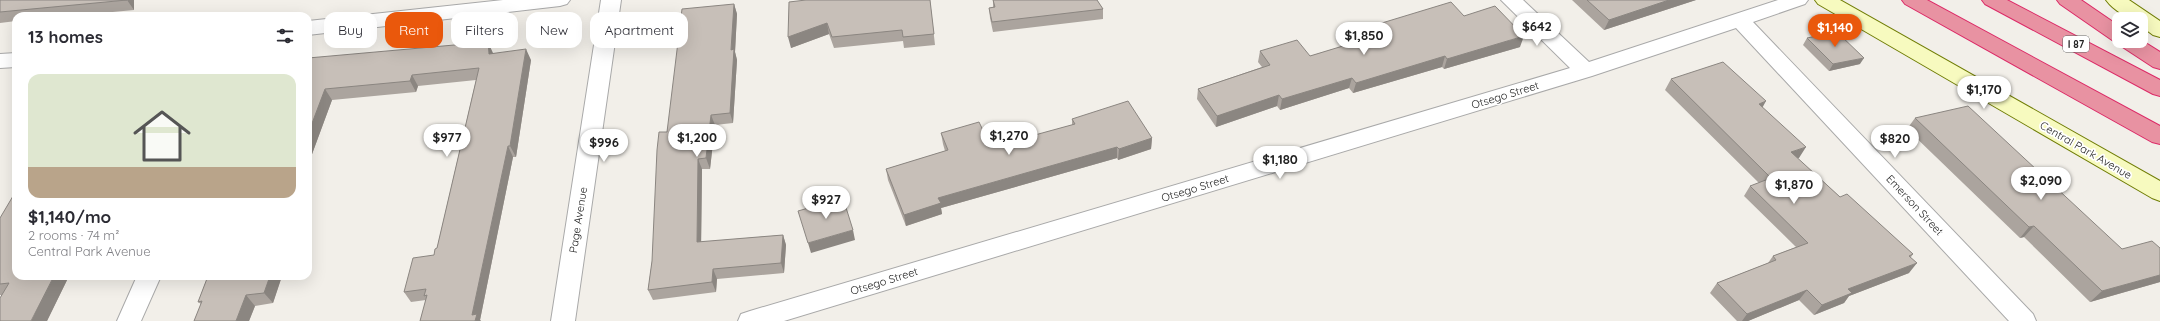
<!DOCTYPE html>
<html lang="en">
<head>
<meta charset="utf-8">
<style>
  body { margin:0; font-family:Quicksand,sans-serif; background:#f7f7f7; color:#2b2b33; height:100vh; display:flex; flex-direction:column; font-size:15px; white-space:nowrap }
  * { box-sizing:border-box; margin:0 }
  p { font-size:13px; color:#7c7c81 }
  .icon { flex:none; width:22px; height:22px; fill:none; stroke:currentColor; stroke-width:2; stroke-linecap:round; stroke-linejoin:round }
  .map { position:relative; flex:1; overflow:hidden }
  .side { position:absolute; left:12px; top:12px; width:300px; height:268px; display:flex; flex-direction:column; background:#fff; border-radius:12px; box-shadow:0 4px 16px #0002 }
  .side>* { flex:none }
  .banner { position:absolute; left:324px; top:12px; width:380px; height:36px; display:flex; gap:8px }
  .buttons { position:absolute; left:2112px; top:12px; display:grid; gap:8px }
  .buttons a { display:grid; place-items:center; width:36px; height:36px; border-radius:8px; background:#fff; box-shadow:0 4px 16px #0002; font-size:20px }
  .price { position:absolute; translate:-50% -34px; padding:0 9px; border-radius:14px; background:#fff; color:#222; font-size:13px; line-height:26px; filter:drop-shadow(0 1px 2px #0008) }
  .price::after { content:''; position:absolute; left:50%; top:24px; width:12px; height:9px; margin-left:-6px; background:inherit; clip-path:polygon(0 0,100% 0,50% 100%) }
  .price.selected { background:#ea580c; color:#fff }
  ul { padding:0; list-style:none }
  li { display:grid; align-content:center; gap:8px; height:212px; padding:0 16px }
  li span { display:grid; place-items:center; height:124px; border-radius:12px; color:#555 }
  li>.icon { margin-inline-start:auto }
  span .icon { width:72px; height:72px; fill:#fffc; stroke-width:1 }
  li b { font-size:17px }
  h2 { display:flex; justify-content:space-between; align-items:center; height:48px; padding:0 16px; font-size:17px }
  .pill { padding:0 14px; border-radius:12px; background:#fff; box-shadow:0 4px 16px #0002; font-size:14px; line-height:36px }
  .pill.selected { background:#ea580c; color:#fff }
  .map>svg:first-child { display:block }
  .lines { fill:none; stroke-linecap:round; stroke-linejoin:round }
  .street-casing { stroke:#a9a9a9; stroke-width:2 }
  .secondary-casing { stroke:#707d05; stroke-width:2 }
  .highway-casing { stroke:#dc2a67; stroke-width:2 }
  .street { fill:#fff; fill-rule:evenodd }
  .secondary { fill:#f7fabf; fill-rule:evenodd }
  .highway { fill:#e892a2; fill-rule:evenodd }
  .wall { fill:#aba49e }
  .shaded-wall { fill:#8b8681 }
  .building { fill:#c7bfb8; stroke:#8b8681 }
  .labels { text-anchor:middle; stroke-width:3.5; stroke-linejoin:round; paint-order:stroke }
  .shield { fill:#fff; stroke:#646464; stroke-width:1 }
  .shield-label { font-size:10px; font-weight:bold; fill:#222 }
  .street-label { font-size:11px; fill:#222; stroke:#fff }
</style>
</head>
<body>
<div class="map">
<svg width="2160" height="321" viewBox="0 0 2160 321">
  <rect width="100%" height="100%" fill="#f2efe9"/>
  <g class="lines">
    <defs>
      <path id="street" d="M503,0h67l-3,4 -7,2 -252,29v-14z
        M601,0h20l-46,321h-24z
        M1501,0h22l66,62 189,-62h30l-3,4 -52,18 280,292 3,7h-27l-273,-293 -144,48 -808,245h-46l3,-7 9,-3 820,-243z
        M16,53v14l-16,1v-14z
        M137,276h24l-20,45h-24z"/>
      <path id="secondary" d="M1815,0h25l320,181v20l-8,-3 -334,-194z
        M2106,0h23l31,21v16l-7,-2 -12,-9v-7c-13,0 -27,-8 -35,-19z"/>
      <path id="highway" d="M1902,0h25l233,126v18l-8,-2 -247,-138z
        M1982,0h25l153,80v16l-7,-2 -168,-90z
        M2057,0h24l38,26v15l22,-1 19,12v17l-7,-2 -32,-21 -3,-4 -6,-2 -52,-36z"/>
    </defs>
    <use href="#street" class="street-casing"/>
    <use href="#secondary" class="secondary-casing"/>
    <use href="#highway" class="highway-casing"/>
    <use href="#street" class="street"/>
    <use href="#secondary" class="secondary"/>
    <use href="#highway" class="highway"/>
  </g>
  <path class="wall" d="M0,0h134v10l-64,6h-54v5l-16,2z
    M930,0l5,45 -31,3 -1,-7 -69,7 -5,-14 -38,14 -2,-46z
    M993,0h104l6,9v10l-110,13 -3,-14 -1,-10 4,-1z
    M1572,0h124l-92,30z
    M734,4l3,10 -2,38 2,8 -4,63 -18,2 -5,44h-8l-1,73 82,-7 3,10 -2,28 -67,6 -1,13 -63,8 -5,-10 4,-29z
    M1464,16l56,31 -76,22 -2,-2 -89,26 -4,-5 -69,22 -3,-4 -61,21 -19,-28 1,-10 64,-22 -4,-5 2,-11 50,5 60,-18 -1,-2 3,-10z
    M1807,38l53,26 -31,7 -26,-26z
    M493,53l38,7 -15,97h-3l-33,163 1,1h-61l6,-21 -15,2 -7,-10 30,-37 3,-7 39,-168 -58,6 -2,6 -84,8 -24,65v-107z
    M1671,79l91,28 37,51h-2l43,39 73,57 -2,3 -2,16 -60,23 -5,7 -30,12 -15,-15 -51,21h-11l-27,-28 7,-10 51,-20 5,-7 23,-9 -52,-51 6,-10 9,-3 -94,-93z
    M1915,118l207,131 38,-1v34l-70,20 -66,-65 -4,1 -113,-109z
    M1072,119l80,19 -1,11 -33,11 -1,-2 -176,50 1,6 -36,12 -18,-46 -2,-11 59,-18 -2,-7 -2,-11 50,14 81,-22z
    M0,218l16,58h53l-22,45 -45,-26h-2z
    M208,276h74l-9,27 -18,3 -6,15h-55l7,-17 -3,-2z"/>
  <path class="shaded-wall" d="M127,0h7v10z
    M1669,0h27l-92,30 5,-10z
    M734,4l3,10 -2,38 2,8 -4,63 -3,-10 1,-63z
    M827,23l2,11 -38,14 -3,-11z
    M1524,36l-4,11 -76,22 3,-10z
    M488,42l5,11 1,12 -5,-11z
    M526,49l5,11 -15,97 -6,-11z
    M1445,56l-3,11 -89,26 3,-10z
    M1864,58l-4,6 -31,7 4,-7z
    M412,75l6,11 -2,6 -6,-11z
    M1352,78l-3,10 -69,22 2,-11z
    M325,89l7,11 -24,65v-31z
    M1279,95l-2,11 -61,21 1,-11z
    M1766,101l-6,11 -1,-8z
    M711,115l4,10 -5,44 -4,-11z
    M1152,138l-1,11 -33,11 1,-11z
    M508,146l5,11 -33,163 1,1h-6l-3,-6z
    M1117,147v11l-176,50 1,6 -36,12 -2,-11 34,-17z
    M1806,147l-7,11 -15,5 7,-11z
    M698,159l4,10 -1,84 -4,-11z
    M2034,226l-10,11 -4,1 9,-11z
    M853,230l2,10 -44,13 -3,-10z
    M783,235l3,10 -2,28 -3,-10z
    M1917,263l-8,10 -60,23 -5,7 -30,12 8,-10 26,-16z
    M713,269l4,10 -1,13 -4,-10z
    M2160,275v7l-70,20 12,-11z
    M54,276h15l-22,45h-16z
    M270,276h12l-9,27 -9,-10z
    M1807,290l-8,10 -51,21h-6l5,-7z
    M246,295l9,11 -6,15h-13z"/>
  <path class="building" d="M0,0h127l-127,12z
    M806,0h124l4,34 -31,3 -1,-7 -70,7 -5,-14 -39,14 1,-35z
    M993,0h104l6,9 -111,13 -3,-14 6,-1z
    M1587,0h82l-60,20z
    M1451,2l13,14 31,-10 29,30 -77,23 -2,-3 -89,27 -4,-5 -70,21 -3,-4 -62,21 -19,-27 72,-24 -10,-14 37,-11 13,16 69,-21 -7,-9z
    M734,4l-3,46 3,-1 -4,64 -19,2 -5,43 -8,1 -1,83 86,-7 -2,28 -68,6 -1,13 -64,8 4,-29 5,-111 2,-18h8l15,-123z
    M1837,32l27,26 -31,6 -26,-26z
    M488,42l1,12 37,-5 -16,97h-2l-36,169 5,-1 -2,7h-55l7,-26 -3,1 2,-7 -22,3 9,-34 21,-3 1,-6 2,-1 42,-180 -67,7 -2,6 -85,8 -17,45v-76z
    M1723,62l43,39 -7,3 47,43 -15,5 49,45 7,-3 66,60 -4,2 8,7 -69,26 4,4 -30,12 -15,-15 -60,24 -30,-31 59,-23 -3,-4 35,-13 -58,-57 21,-8 -100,-99z
    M1128,101l24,37 -33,11 -2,-2 -179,51 3,5 -37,12 -18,-46 62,-19 -7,-17 38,-11 12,25 84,-23 -3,-5z
    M1968,106l154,143 30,-8 8,7v27l-58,16 -68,-65 -5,1 -114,-109z
    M16,191v85h38l-23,45h-31v-23l9,-15 -9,1v-66z
    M843,198l10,32 -45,13 -10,-32z
    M208,276h62l-6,17 -18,2 -10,26h-42l8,-20 -4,1z"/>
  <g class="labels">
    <rect class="shield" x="2063" y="36" width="26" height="16" rx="3"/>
    <g class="shield-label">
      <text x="2076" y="48">I 87</text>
    </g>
    <g class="street-label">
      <text transform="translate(1505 95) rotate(-17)" y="4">Otsego Street</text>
      <text transform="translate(2086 150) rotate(30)" y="4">Central Park Avenue</text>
      <text transform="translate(1195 188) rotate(-17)" y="4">Otsego Street</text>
      <text transform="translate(1915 205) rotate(47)" y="4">Emerson Street</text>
      <text transform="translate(578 220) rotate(-81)" y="4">Page Avenue</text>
      <text transform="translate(884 281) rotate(-17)" y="4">Otsego Street</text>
    </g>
  </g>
</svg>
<div class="buttons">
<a><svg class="icon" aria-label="layers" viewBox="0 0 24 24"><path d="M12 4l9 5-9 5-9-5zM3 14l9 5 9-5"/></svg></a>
</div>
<b class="price" style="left:1537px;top:47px">$642</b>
<b class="price selected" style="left:1835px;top:48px">$1,140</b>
<b class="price" style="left:1364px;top:56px">$1,850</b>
<b class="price" style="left:1984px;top:110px">$1,170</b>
<b class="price" style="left:1009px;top:156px">$1,270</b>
<b class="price" style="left:447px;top:158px">$977</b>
<b class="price" style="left:697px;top:158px">$1,200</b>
<b class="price" style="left:1895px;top:159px">$820</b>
<b class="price" style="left:604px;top:163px">$996</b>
<b class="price" style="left:1280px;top:180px">$1,180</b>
<b class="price" style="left:2041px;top:201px">$2,090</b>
<b class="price" style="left:1794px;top:205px">$1,870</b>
<b class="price" style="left:826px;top:220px">$927</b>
<div class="banner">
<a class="pill">Buy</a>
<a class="pill selected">Rent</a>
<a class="pill">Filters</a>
<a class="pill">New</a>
<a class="pill">Apartment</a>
</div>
<section class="side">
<h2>13 homes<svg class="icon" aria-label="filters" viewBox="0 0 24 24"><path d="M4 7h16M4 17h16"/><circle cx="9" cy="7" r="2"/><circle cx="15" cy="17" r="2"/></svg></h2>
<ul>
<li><span style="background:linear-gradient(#dfe7d0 75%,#b9a48a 0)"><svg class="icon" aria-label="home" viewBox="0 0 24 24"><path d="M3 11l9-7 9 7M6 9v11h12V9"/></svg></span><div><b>$1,140/mo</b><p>2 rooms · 74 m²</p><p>Central Park Avenue</p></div></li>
</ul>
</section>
</div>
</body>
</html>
